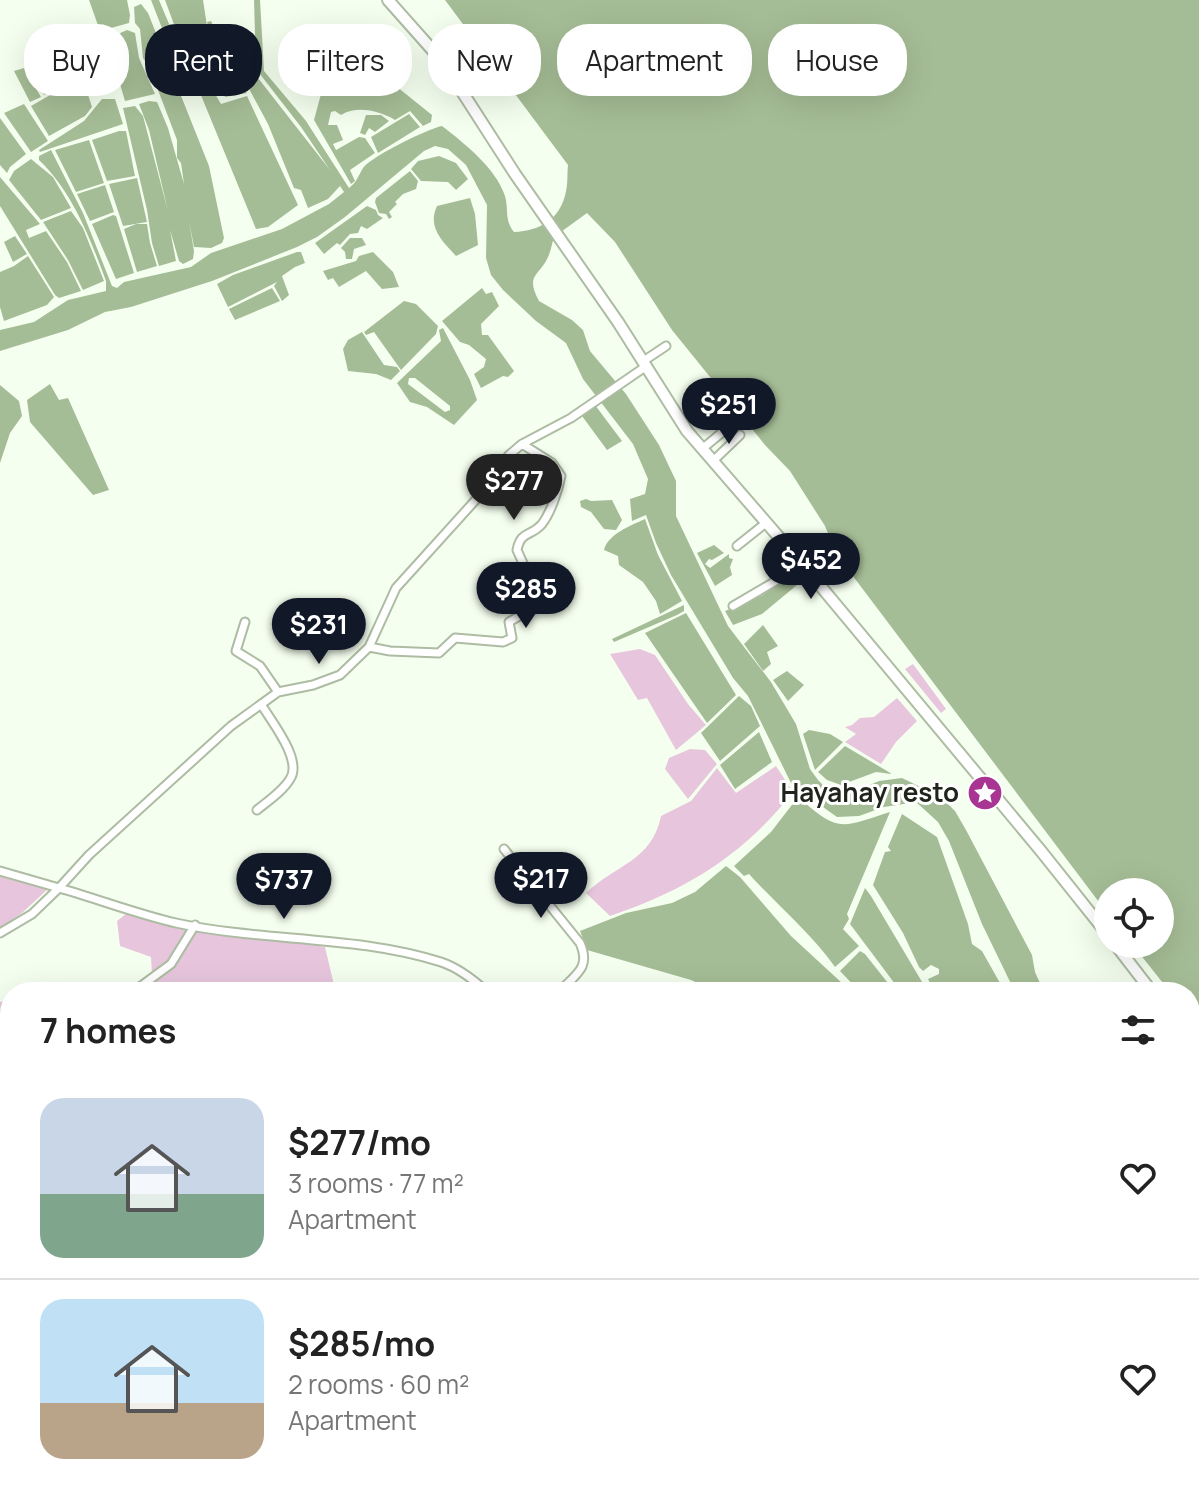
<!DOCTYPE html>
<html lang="en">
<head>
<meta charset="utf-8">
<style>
  body { margin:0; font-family:Manrope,sans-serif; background:#f2f2f2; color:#222; height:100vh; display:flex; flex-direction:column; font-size:30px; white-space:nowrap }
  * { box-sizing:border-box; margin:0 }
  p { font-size:26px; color:#767676 }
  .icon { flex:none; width:44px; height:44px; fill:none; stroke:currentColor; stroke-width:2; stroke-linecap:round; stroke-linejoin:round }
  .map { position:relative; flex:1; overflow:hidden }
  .drawer { position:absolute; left:0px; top:982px; width:1200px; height:512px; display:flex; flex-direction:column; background:#fff; border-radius:32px 32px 0 0; box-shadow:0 8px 32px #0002 }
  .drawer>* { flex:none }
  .guide { position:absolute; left:24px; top:24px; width:1152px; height:72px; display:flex; gap:16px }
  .fabs { position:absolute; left:1094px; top:878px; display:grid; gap:16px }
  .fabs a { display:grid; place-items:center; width:80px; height:80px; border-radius:50%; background:#fff; box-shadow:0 8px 32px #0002; font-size:40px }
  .price { position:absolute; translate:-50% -68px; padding:0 18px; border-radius:28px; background:#111827; color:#fff; font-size:26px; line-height:52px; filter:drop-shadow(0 2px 4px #0008) }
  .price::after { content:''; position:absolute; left:50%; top:48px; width:24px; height:18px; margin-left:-12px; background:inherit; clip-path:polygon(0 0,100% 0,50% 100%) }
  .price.selected { background:#222; color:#fff }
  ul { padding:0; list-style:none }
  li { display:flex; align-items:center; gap:24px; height:200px; padding:0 40px }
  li+li { border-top:2px solid #e0e0e0 }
  li span { display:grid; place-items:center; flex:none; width:224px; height:160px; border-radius:24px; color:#555 }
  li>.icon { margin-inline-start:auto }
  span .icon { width:96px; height:96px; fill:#fffc; stroke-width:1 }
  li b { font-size:34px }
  h2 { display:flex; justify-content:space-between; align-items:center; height:96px; padding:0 40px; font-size:34px }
  .tag { padding:0 28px; border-radius:32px; background:#fff; box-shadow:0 8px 32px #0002; font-size:28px; line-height:72px }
  .tag.selected { background:#111827; color:#fff }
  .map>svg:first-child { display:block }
  .green { fill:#e7c6dd }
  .water { fill:#a5bd96; fill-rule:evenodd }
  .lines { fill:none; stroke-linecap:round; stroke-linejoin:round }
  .street-casing { stroke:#adbca3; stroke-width:11 }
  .secondary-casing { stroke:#adbca3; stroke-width:14 }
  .street { stroke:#fff; stroke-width:7 }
  .secondary { stroke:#fff; stroke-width:10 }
  .labels { text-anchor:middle; stroke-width:6; stroke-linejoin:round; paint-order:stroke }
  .poi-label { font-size:26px; font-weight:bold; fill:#1f251b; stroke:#fff; text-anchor:end }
</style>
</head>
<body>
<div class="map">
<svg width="1199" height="1494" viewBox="0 0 1199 1494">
  <rect width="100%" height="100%" fill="#f5ffef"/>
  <path class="green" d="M640,649l15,6 33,49 18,21 -30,25 -29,-52 -9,2 -28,-46z
    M913,664l33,45 -5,4 -36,-44z
    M897,698l20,23 -21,21 -15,22 -36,-22 11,-8 -11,-7 7,-2 8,-7 14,-1z
    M690,749l15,1 12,14 -29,35 -23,-30 4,-11z
    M776,766l17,26c-49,63 -108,99 -183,124l-24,-23c29,-28 66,-32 75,-77l30,-15 26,-33 19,25z
    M0,874l48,15 -26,24 -22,15z
    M131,910l194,37 9,38 6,7h-205l-7,-5 24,-13 -1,-17 -31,-11 -3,-25z
    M10,1000v320l-10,-15v-303z"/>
  <path class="water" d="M127,0l3,15 -1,8 -29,8 -11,-31z
    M151,0h8l18,43 -8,3z
    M165,0h38l6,39 11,26 -11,4 1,12 -8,-1 -23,-42z
    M254,0h6l4,71 42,50 43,67c8,-6 9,-12 14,-20 9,-12 64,-39 79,-42 22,17 54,42 63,70 4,13 -1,24 9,36 26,-1 47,-13 52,-41 2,-8 1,-17 2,-26l-123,-165h754v1024l-9,-10v-22h-20l-38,-48h28v-52h-52v22l-271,-359 -12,-29 -35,-55 -25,-26 -93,-115 -57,-88 -28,-29 -33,24c-2,6 -3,14 -6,20 -9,20 -23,17 -9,44l33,19 11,10 7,21 36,43 33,51 17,36v35l52,110 43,56 25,42 14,45 8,11 7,7 10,4 28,-3 16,-7 23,-3 39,19 14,14 11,19 66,125 3,17 9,20h-29l-33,-68 -33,-83 -11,-19 -22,-20 -32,5 -25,9 -22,1 -45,-32 -44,-89 -15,-18 -62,-103 -15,-32 -10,-28 -14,6 -2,-22 15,-5 3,-15 -15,-35 -50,-65 -17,-36 -30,-22 -33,-31 -12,-15 -5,-17 1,-53 -21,-40 -18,-16 -13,-3 -11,5 -79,66 -28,20 -20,10 -85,34 -81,26 -26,5 -37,18 -68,21v-21l34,-8 34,-22 38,-9v-10c-16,-43 -33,-88 -67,-121v-4l12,-6 32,63 29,73 5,2 7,-6 67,-15 20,-14 71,-24 47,-25 15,-12 -4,-6 -12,13 -20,9 -7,-18 -7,-2 -26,-64 -28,-52 11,-2 7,8 72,92 -29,-43 -45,-58z
    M141,4l7,9 61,153 15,72 -2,5 -11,5 -17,-1 -5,-26 5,30 -1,8 -10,5 -4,-3 -9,-31 6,31 -17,5 -7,-23 -5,-33 -24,-102 12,-2 8,10 25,95 -19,-81 -10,-26 10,-3 8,1 11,26 16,56 -3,-21 -4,-5v-18l-27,-71 -7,-11 -3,-29 -5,-6 -1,-16z
    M211,21l21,45h-4l-7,-7 -14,-37z
    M232,27l15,37 -11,2 -17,-33z
    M127,30l8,3 4,25 16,36 -30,7 -18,-62z
    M53,37l23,39 -32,19 -17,-30 4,-16z
    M183,49l16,31 -15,7 -13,-33z
    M363,65l8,1 61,49 -1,7 -8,4 -13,-15 -15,9c-15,-9 -38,-15 -54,-5l-6,-4 -4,1 -3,13h9l6,15 -10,4 3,6 23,-13 6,1 10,15 -25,17 5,11 -4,3 -37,-64 7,-26z
    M24,68l17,29 -11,5 -16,-31z
    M221,69l13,6 13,18 -22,4 -13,-26z
    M78,79l6,3 8,25 -7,9 -36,20 -18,-30z
    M208,82l13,22 26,-8 51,109 -30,22 -12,2 -58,-141z
    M102,99h13l8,25 -83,28 -1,-2 45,-29z
    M24,104l24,37 -17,11 -27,-39z
    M409,114l11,13 -42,26 -7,-16z
    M366,115h15l8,6 -14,11 -6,-4 -4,7 -5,-2z
    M0,118l26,36 -16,13 -3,6 -7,-8z
    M119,131h7l9,45 -28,5 -15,-41z
    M89,140l15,43 -28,9 -21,-42z
    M439,156l17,7 12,16 -12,11 -8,-8 -27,-1 -10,-12 7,-8z
    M31,159l22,18 18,31 -30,12 -32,-40 5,-9z
    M410,171l8,10 -2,8 -13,5 -8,8 2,2 -8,8 3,5 -3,2 -3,-5 -7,-1 -4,-11 1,-4z
    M0,177l40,47 -14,6 3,8 17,-7 21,31 14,29 -22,7 -4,-3 -55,-89z
    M137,178l10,44 -24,4 -14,-42z
    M105,185l9,27 -24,9 -13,-27z
    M470,198l5,16 3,31 -22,11c-14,-15 -29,-29 -19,-50z
    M367,206l9,4 2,5 5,3 -16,11 -6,-3 -3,7 -8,1 -10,11 -3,-2 -13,11 -9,-11z
    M71,211l12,17 21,53 -21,9 -15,-30 -25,-38z
    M113,215l3,1 18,57 -18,6 -24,-55z
    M136,224h11l3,19 7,23 -20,6 -13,-43z
    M15,236l12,18 -14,8 -9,-20z
    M350,238h12l4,7 -12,4 -2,10h-6l-1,-7 -4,-4z
    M297,252h4l4,11 -10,4 -13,9 7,19 -7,6 -8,-15 3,-4 -49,25 -11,-23 16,-9z
    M373,252l20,20 6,15 -17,2 -16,-18 -27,16 -6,-9 -5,2 -5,-9 33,-10 3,-5z
    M28,256l26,41 -7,8 -43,16 -4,-14v-35l14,-6z
    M272,288l8,13 -45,19 -6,-11z
    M482,288l4,6 6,-2 7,14 -18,18 1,11h6l26,36 -6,6 -5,-1 -22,12 -7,-14 10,-7 2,-8 -17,-14 -9,-3 -18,-21z
    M404,301l12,3 22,22 -2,8 -35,36 -27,-38 -8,3 -2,-3z
    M443,328l27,52 7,20 -23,25 -27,-18 -17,-5 -13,-19 44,-42 -2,-11zM415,378l35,28v4l-5,2 -37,-28 1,-6z
    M362,332l22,33 13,2 3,4 -9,9 -15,-6 -28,-3 -5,-22 5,-9z
    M50,384l9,16 9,-2 41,92 -16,5 -63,-73 -3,-22z
    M0,385l19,16 3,15 -12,17 -10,30z
    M595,405l27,36 -15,9 -25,-34z
    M586,499l5,2 21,-1 10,20 -6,10 -12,-1 -13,-17 -10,-5 -1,-6z
    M645,519l13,36 24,46 -22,13 -4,-13 -13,-19 -24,-17 -1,-9 -14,-6c4,-16 26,-24 41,-31z
    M714,545l10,8 -12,7 -3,-1 -4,5 5,4 19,-14v4l4,1 -3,8 2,8 -17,11 -18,-33z
    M793,570l10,10 -41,34 -29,11 -8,-14 38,-16z
    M684,605v6l-7,4 -63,27 -2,-3z
    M686,613l50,82 -29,28 -62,-90z
    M763,625l15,21 -11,6 4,12 -8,7 -19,-27z
    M787,671l17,14 -16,16 -15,-21z
    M739,696l12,10 9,20 -40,35 -19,-28z
    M809,730l21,4 13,8 -28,28 -12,-36z
    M759,732l13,30 -37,27 -15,-24z
    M845,746l47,28 -16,-2 -35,13 -14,-5 -9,-8z
    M798,797c41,36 42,31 92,15l-43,102 2,5 -6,10 16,17 -24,21c-24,-34 -58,-62 -86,-93l-5,2 -10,-10 37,-34z
    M902,814l35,23 31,87 4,20 10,7 23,41h-71l-6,-13 11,-5v-5l-8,-4 -8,6 -4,-4 -16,-34 -30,-48 12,-33 6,-1 -3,-4z
    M726,866l14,11 51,59 52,48 -8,8h-117l-27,-12 -104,-30 -7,-19 46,-18 46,-10 23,-11z
    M865,888l6,8 57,96h-27l-51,-68z
    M860,951l5,3 30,38h-35l-20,-21z
    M1190,1151c9,37 3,41 2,74 -1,20 3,38 7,57 0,17 0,39 0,57l-9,-5z
    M0,1312l10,6v62l-10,-12z
    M1190,1344l9,6v144h-15l-4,-10h10z
    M0,1375l10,10v27l-7,6 -3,-6z
    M10,1416v68h37l1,10h-48v-71z
    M51,1484h100l-2,10h-98z
    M157,1484h81l-13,10h-71z
    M243,1484h41l-12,10h-25z
    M322,1484h78l9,10h-121z
    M412,1484h62l12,5 15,-5h157l17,10h-252z
    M668,1484h121l2,10h-110z
    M793,1484h42l-1,10h-39z"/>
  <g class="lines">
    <defs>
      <path id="street" d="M642,362l24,-16
        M522,444l30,19 9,13c-3,15 -10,36 -19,48 -11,13 -21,6 -25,26l24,53
        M702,449l35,-29
        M713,461l27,-26
        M737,546l30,-24
        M733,606l70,-41
        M245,622l-9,29 24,15 18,26
        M369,647l21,4 49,2 16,-15 48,4 9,-4 -3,-16 56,-33
        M257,810c11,-9 26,-19 33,-31 13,-19 -19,-58 -29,-75
        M504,849l76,94c11,25 -4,31 -21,49
        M0,871l59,17 30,-33 142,-129 47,-34 35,-7 27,-10 29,-28 27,-59 85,-94 28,-39 13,-11 49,-26 74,-51
        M0,933l32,-19 27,-26c39,11 78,26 117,35 87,19 180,12 265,39 18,6 33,18 46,30
        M133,992l38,-28 24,-39
        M980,1484l8,10"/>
      <path id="secondary" d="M388,0l55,62 72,112 103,148 69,109 116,134 238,286 67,84
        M1115,944l37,48
        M1190,1040l9,11"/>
    </defs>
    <use href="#street" class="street-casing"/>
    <use href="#secondary" class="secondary-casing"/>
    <use href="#street" class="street"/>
    <use href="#secondary" class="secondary"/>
  </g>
  <defs>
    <symbol id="sight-disc" viewBox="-11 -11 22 22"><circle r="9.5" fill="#a73591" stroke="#fff"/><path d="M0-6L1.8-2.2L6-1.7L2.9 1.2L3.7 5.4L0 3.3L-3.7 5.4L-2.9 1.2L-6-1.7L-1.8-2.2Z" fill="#fff"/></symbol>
  </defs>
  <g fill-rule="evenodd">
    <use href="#sight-disc" x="965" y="773" width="40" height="40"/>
  </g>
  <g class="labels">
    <g class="poi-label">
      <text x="959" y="802">Hayahay resto</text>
    </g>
  </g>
</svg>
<div class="fabs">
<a><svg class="icon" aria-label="locate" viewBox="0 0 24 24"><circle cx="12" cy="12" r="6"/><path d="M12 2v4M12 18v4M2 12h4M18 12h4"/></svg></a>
</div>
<b class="price" style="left:729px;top:446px">$251</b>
<b class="price selected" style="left:514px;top:522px">$277</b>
<b class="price" style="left:811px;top:601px">$452</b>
<b class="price" style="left:526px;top:630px">$285</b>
<b class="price" style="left:319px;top:666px">$231</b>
<b class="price" style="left:541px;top:920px">$217</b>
<b class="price" style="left:284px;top:921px">$737</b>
<div class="guide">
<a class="tag">Buy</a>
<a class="tag selected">Rent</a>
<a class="tag">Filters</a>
<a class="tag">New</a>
<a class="tag">Apartment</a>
<a class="tag">House</a>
</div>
<section class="drawer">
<h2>7 homes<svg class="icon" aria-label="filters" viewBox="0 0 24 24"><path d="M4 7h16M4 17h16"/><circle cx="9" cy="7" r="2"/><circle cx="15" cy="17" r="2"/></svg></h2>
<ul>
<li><span style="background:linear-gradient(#c9d6e8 60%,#7fa58c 0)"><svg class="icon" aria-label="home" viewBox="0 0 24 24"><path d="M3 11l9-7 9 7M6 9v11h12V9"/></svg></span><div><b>$277/mo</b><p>3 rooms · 77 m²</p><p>Apartment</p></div><svg class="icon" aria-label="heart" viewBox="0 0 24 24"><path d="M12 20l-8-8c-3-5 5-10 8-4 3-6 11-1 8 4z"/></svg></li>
<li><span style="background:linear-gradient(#bfe0f5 65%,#b9a48a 0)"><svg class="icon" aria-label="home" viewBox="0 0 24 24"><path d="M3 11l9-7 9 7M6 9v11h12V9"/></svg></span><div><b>$285/mo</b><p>2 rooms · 60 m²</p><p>Apartment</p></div><svg class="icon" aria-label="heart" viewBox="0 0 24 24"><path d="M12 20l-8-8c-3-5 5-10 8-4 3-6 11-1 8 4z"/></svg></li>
</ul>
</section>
</div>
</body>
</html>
